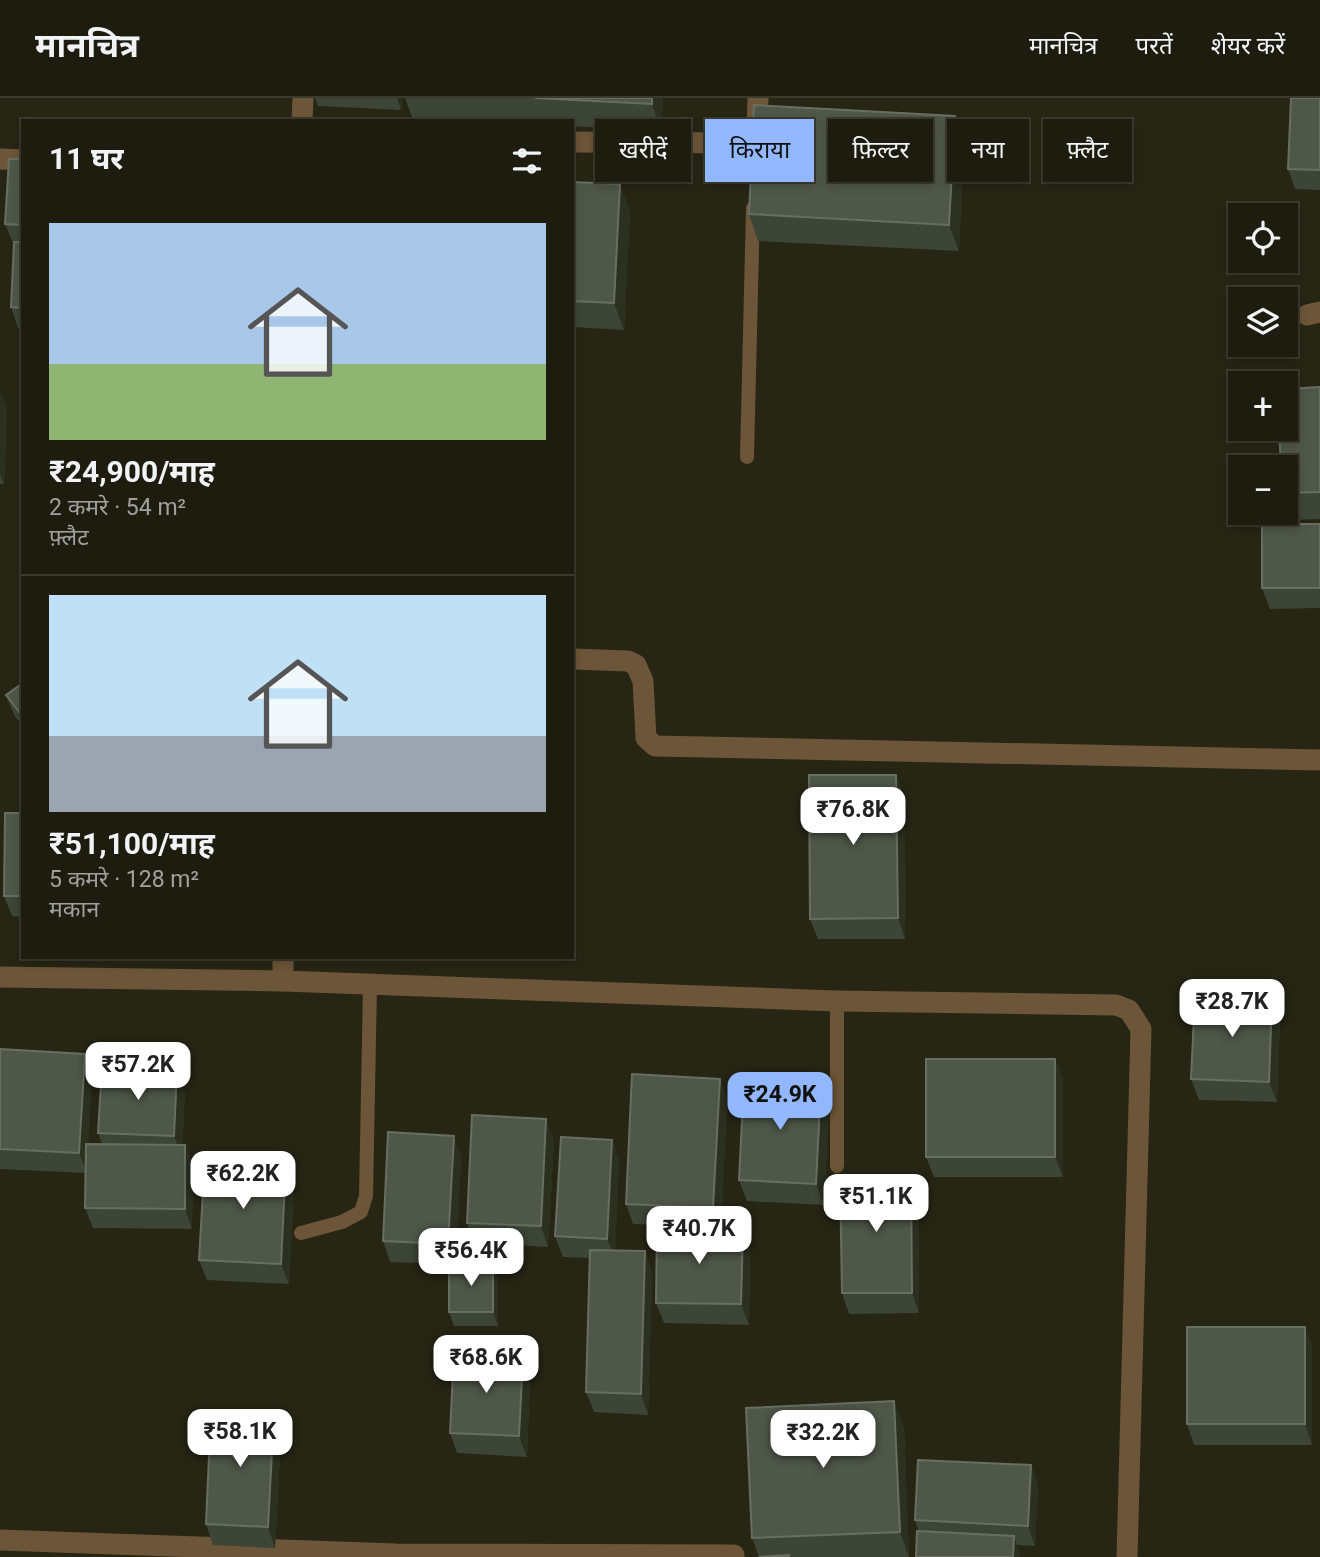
<!DOCTYPE html>
<html lang="hi">
<head>
<meta charset="utf-8">
<style>
  body { margin:0; font-family:Roboto,"Noto Sans Devanagari",sans-serif; background:#252518; color:#f1f3f6; height:100vh; display:flex; flex-direction:column; font-size:26px; white-space:nowrap }
  * { box-sizing:border-box; margin:0 }
  p { font-size:23px; color:#a0a19e }
  .icon { flex:none; width:38px; height:38px; fill:none; stroke:currentColor; stroke-width:2; stroke-linecap:round; stroke-linejoin:round }
  .map { position:relative; flex:1; overflow:hidden }
  .sheet { position:absolute; left:21px; top:21px; width:553px; height:840px; display:flex; flex-direction:column; background:#1d1c0f; border-radius:0px; box-shadow:0 4px 10px #0003,0 0 0 2px #3b3a2f }
  .sheet>* { flex:none }
  .banner { position:absolute; left:595px; top:21px; width:620px; height:63px; display:flex; gap:14px }
  .buttons { position:absolute; left:1228px; top:105px; display:grid; gap:14px }
  .buttons a { display:grid; place-items:center; width:70px; height:70px; border-radius:0px; background:#1d1c0f; box-shadow:0 4px 10px #0003,0 0 0 2px #3b3a2f; font-size:35px }
  .price { position:absolute; translate:-50% -60px; padding:0 16px; border-radius:14px; background:#fff; color:#222; font-size:23px; line-height:46px; filter:drop-shadow(0 2px 4px #0008) }
  .price::after { content:''; position:absolute; left:50%; top:42px; width:21px; height:16px; margin-left:-10px; background:inherit; clip-path:polygon(0 0,100% 0,50% 100%) }
  .price.active { background:#92b7fd; color:#111 }
  ul { padding:0; list-style:none }
  li { display:grid; align-content:center; gap:14px; height:371px; padding:0 28px }
  li+li { border-top:2px solid #3b3a2f }
  li span { display:grid; place-items:center; height:217px; border-radius:0px; color:#555 }
  li>.icon { margin-inline-start:auto }
  span .icon { width:126px; height:126px; fill:#fffc; stroke-width:1 }
  li b { font-size:30px }
  h2 { display:flex; justify-content:space-between; align-items:center; height:84px; padding:0 28px; font-size:30px }
  .chip { padding:0 24px; border-radius:0px; background:#1d1c0f; box-shadow:0 4px 10px #0003,0 0 0 2px #3b3a2f; font-size:24px; line-height:63px }
  .chip.active { background:#92b7fd; color:#111 }
  header { display:flex; align-items:center; gap:42px; box-sizing:border-box; height:98px; padding:0 35px; background:#1d1c0f; border-bottom:2px solid #3b3a2f }
  header strong { font-size:33px }
  nav { display:flex; gap:38px; margin-inline-start:auto; font-size:24px }
  .map>svg:first-child { display:block }
  .lines { fill:none; stroke-linecap:round; stroke-linejoin:round }
  .service { stroke:#6c5538; stroke-width:14 }
  .minor { stroke:#6c5538; stroke-width:21 }
  .wall { fill:#3c4536 }
  .shaded-wall { fill:#2b3021 }
  .building { fill:#4f5749; stroke:#686f61; stroke-width:2 }
</style>
</head>
<body>
<header>
<strong>मानचित्र</strong>
<nav><a>मानचित्र</a><a>परतें</a><a>शेयर करें</a></nav>
</header>
<div class="map">
<svg width="1320" height="1459" viewBox="0 0 1320 1459">
  <rect width="100%" height="100%" fill="#272514"/>
  <g class="lines">
    <path class="service" d="M747,359l6,-249
      M837,1068v-165
      M301,1135l41,-11 19,-10 5,-16 4,-210"/>
    <path class="minor" d="M302,23l1,-23
      M572,44l179,1 6,-10 1,-35
      M0,61l23,1
      M1307,217l13,-3
      M572,561l56,2 8,4 7,16 3,57 9,8 665,14
      M283,859v24l554,20 279,4 13,5 12,19 -14,528
      M0,879l283,4
      M0,1442l396,14 338,1"/>
  </g>
  <path class="wall" d="M315,0h87l-1,12 -83,-4z
    M405,0h258l-2,33 -89,-5v-5h-97l-63,-4z
    M1320,0v92l-25,-1 -7,-20z
    M955,18l9,26 -5,109 -201,-10 -9,-27z
    M23,61v169h-5l-7,-21 3,-62 -9,-21z
    M572,84l58,29 -6,119 -52,-3z
    M1320,289v132l-29,1 -5,-14v-39z
    M0,292l7,19 -3,75h-4z
    M1320,426v84l-50,1 -8,-21z
    M23,585v44l-9,-12 -8,-20z
    M896,677l8,20 1,144h-87l-8,-20z
    M23,715v104l-11,-1 -8,-20z
    M1280,921l-3,83 -78,-2 -8,-21z
    M0,951l85,5 7,20 -4,70h14l-4,-11 87,-41 -3,53h3l8,20 -1,64 -99,-1 -8,-20 1,-35 -86,-4z
    M1055,961l8,21v97h-129l-8,-20z
    M720,981l7,21 -6,128 -88,-4 -7,-20z
    M821,986l8,20 -5,101 -77,-4 -8,-21z
    M554,1041l-6,108 -74,-4 -7,-20z
    M612,1042l7,21 -4,90 37,21 -4,143 -54,-3 -8,-20 4,-134 -27,-1 -8,-21z
    M461,1058l-5,107h37l5,14v49h-44l-5,-14v-48l-59,-2 -7,-21z
    M294,1085l-5,101 -82,-4 -8,-20z
    M918,1098l1,117 -70,1 -7,-21z
    M743,1131l7,20 -1,76 -85,-2 -8,-20z
    M1305,1229l7,21v97h-118l-7,-21z
    M523,1259l7,21 -3,79 -70,-4 -7,-20z
    M894,1303l10,27 5,129h-150l-7,-19z
    M281,1337l-6,113 -62,-3 -7,-21z
    M1031,1367l7,21 -3,60 -18,-1 -98,-13 -4,-12z"/>
  <path class="shaded-wall" d="M397,0h5l-1,12z
    M652,0h11l-2,33 -9,-27z
    M955,18l9,26 -5,109 -10,-26z
    M620,86l10,27 -6,119 -10,-27z
    M0,292l7,19 -3,75 -4,-10z
    M896,677l8,20 1,144 -7,-21z
    M1272,900l8,21 -3,83 -8,-20z
    M85,956l7,20 -5,99 -8,-20z
    M1055,961l8,21v97l-8,-20z
    M177,973l8,21 -3,65 -8,-21z
    M720,981l7,21 -6,128 -8,-20z
    M821,986l8,20 -5,101 -8,-21z
    M546,1021l8,20 -6,108 -7,-21z
    M454,1038l7,20 -5,109 -8,-21z
    M612,1042l7,21 -4,98 -8,-20z
    M185,1047l8,20 -1,64 -7,-20z
    M286,1064l8,21 -5,101 -8,-20z
    M911,1078l7,20 1,117 -7,-20z
    M743,1131l7,20 -1,76 -8,-21z
    M645,1153l7,21 -4,143 -7,-21z
    M493,1165l5,14v49l-5,-14z
    M1305,1229l7,21v97l-7,-21z
    M523,1259l7,21 -3,79 -8,-21z
    M894,1303l10,27 5,129 -9,-25z
    M274,1316l7,21 -6,113 -7,-21z
    M1031,1367l7,21 -3,60 -7,-20z
    M1014,1438l7,21h-8z"/>
  <path class="building" d="M535,0h117v6z
    M1291,0h29v72l-32,-1z
    M754,7l201,11 -6,109 -200,-11z
    M9,61h14v66l-18,-1z
    M572,84l48,2 -6,119 -42,-2z
    M14,144h9v66l-12,-1z
    M1320,289v105l-34,1v-26h-5l-2,-38h7v-40z
    M1262,426h58v64h-58z
    M23,585v34l-17,-22z
    M809,677h87l2,143 -88,1z
    M5,715h18v83h-19z
    M1195,897l77,3 -3,84 -78,-3z
    M0,951l85,5 -6,99 -79,-4z
    M926,961h129v98h-129z
    M102,969l75,4 -3,65 -76,-3z
    M632,976l88,5 -7,129 -87,-4z
    M744,982l77,4 -5,100 -77,-4z
    M472,1017l74,4 -5,107 -74,-3z
    M388,1034l66,4 -6,108 -65,-3z
    M561,1039l51,3 -5,99 -52,-3z
    M86,1046l99,1v64l-100,-1z
    M205,1060l81,4 -5,102 -82,-4z
    M840,1078h71l1,117h-70z
    M657,1129l86,2 -2,75 -85,-1z
    M590,1152l55,1 -4,143 -55,-2z
    M449,1165h44v49h-44z
    M1187,1229h118v97h-118z
    M454,1255l69,4 -4,79 -69,-3z
    M894,1303l6,131 -148,6 -6,-130z
    M211,1313l63,3 -6,113 -62,-3z
    M918,1362l113,5 -3,61 -113,-6z
    M917,1433l97,5 -1,21h-97z
    M789,1457v2h-30z"/>
</svg>
<div class="buttons">
<a><svg class="icon" aria-label="locate" viewBox="0 0 24 24"><circle cx="12" cy="12" r="6"/><path d="M12 2v4M12 18v4M2 12h4M18 12h4"/></svg></a>
<a><svg class="icon" aria-label="layers" viewBox="0 0 24 24"><path d="M12 4l9 5-9 5-9-5zM3 14l9 5 9-5"/></svg></a>
<a>+</a>
<a>−</a>
</div>
<b class="price" style="left:853px;top:749px">₹76.8K</b>
<b class="price" style="left:1232px;top:941px">₹28.7K</b>
<b class="price" style="left:138px;top:1004px">₹57.2K</b>
<b class="price active" style="left:780px;top:1034px">₹24.9K</b>
<b class="price" style="left:243px;top:1113px">₹62.2K</b>
<b class="price" style="left:876px;top:1136px">₹51.1K</b>
<b class="price" style="left:699px;top:1168px">₹40.7K</b>
<b class="price" style="left:471px;top:1190px">₹56.4K</b>
<b class="price" style="left:486px;top:1297px">₹68.6K</b>
<b class="price" style="left:240px;top:1371px">₹58.1K</b>
<b class="price" style="left:823px;top:1372px">₹32.2K</b>
<div class="banner">
<a class="chip">खरीदें</a>
<a class="chip active">किराया</a>
<a class="chip">फ़िल्टर</a>
<a class="chip">नया</a>
<a class="chip">फ़्लैट</a>
</div>
<section class="sheet">
<h2>11 घर<svg class="icon" aria-label="filters" viewBox="0 0 24 24"><path d="M4 7h16M4 17h16"/><circle cx="9" cy="7" r="2"/><circle cx="15" cy="17" r="2"/></svg></h2>
<ul>
<li><span style="background:linear-gradient(#a9c7e8 65%,#8fb573 0)"><svg class="icon" aria-label="home" viewBox="0 0 24 24"><path d="M3 11l9-7 9 7M6 9v11h12V9"/></svg></span><div><b>₹24,900/माह</b><p>2 कमरे · 54 m²</p><p>फ़्लैट</p></div></li>
<li><span style="background:linear-gradient(#bfe0f5 65%,#9aa5b1 0)"><svg class="icon" aria-label="home" viewBox="0 0 24 24"><path d="M3 11l9-7 9 7M6 9v11h12V9"/></svg></span><div><b>₹51,100/माह</b><p>5 कमरे · 128 m²</p><p>मकान</p></div></li>
</ul>
</section>
</div>
</body>
</html>
